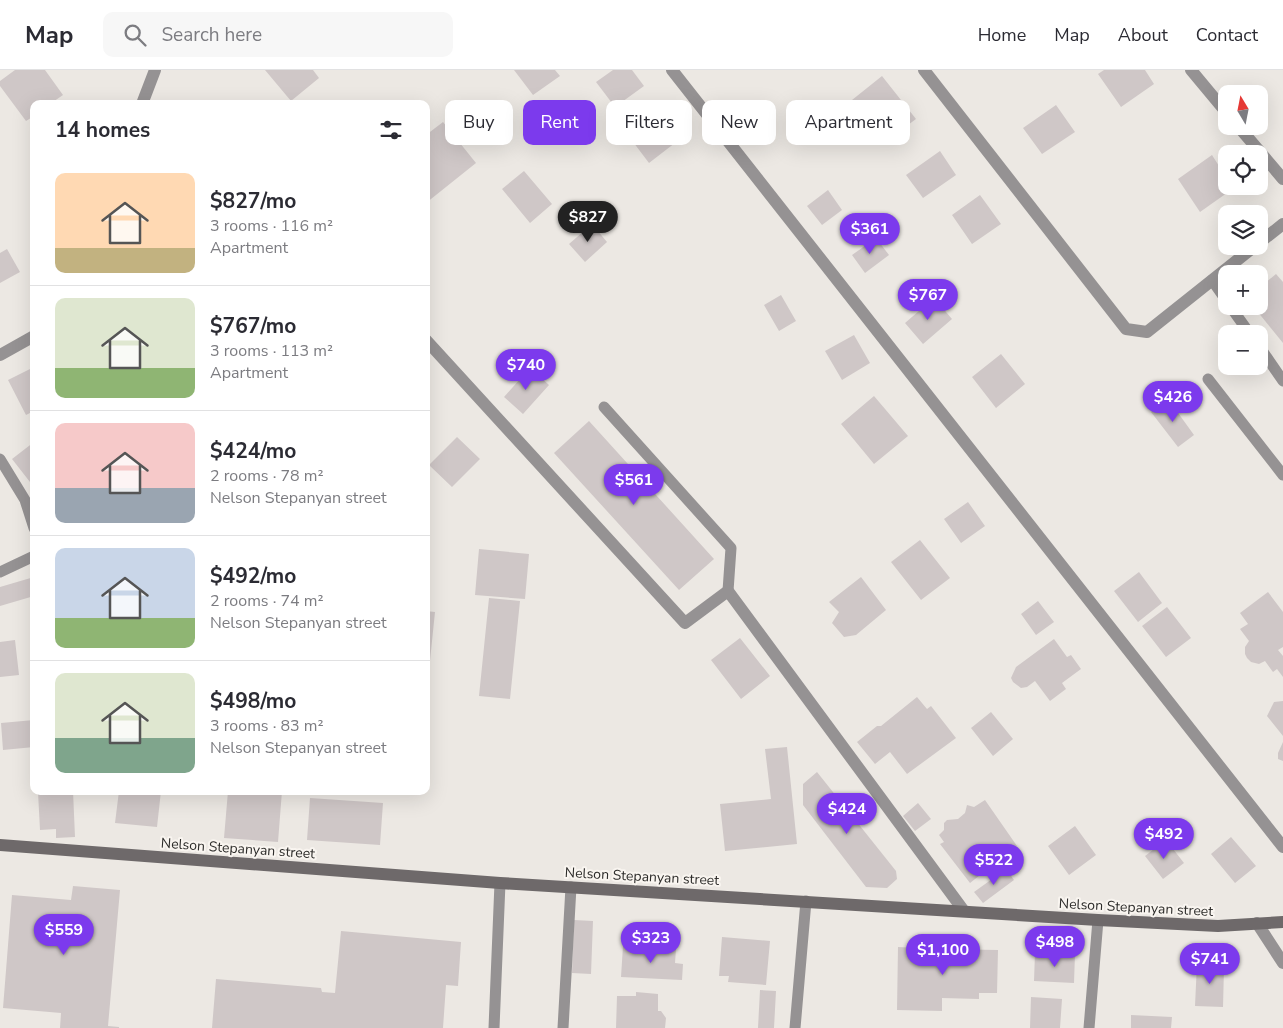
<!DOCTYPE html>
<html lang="en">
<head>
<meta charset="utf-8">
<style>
  body { margin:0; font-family:"Nunito Sans",sans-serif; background:#f7f7f7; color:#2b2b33; height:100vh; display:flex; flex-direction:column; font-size:19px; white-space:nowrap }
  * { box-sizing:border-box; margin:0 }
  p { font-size:16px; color:#7c7c81 }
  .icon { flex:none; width:28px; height:28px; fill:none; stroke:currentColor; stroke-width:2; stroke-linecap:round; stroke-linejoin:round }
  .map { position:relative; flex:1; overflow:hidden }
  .panel { position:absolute; left:30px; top:30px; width:400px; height:695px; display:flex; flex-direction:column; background:#fff; border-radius:10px; box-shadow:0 5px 20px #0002 }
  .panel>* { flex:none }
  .banner { position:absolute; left:445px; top:30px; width:475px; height:45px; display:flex; gap:10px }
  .needle { width:32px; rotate:350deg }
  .buttons { position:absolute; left:1218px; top:15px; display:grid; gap:10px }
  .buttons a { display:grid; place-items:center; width:50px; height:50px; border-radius:10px; background:#fff; box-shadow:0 5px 20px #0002; font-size:25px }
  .price { position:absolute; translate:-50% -42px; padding:0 11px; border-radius:18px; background:#7c3aed; color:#fff; font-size:16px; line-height:32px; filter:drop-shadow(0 1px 2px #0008) }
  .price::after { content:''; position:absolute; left:50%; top:30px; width:15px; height:11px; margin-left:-8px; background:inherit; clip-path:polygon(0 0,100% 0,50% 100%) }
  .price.current { background:#222; color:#fff }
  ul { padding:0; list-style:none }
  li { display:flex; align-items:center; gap:15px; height:125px; padding:0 25px }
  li+li { border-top:1px solid #e1e1e2 }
  li span { display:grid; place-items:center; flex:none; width:140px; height:100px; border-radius:10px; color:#555 }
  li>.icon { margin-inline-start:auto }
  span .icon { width:60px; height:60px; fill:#fffc; stroke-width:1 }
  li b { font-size:21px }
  h2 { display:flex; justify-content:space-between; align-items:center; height:60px; padding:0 25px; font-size:21px }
  .tag { padding:0 18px; border-radius:10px; background:#fff; box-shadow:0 5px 20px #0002; font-size:18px; line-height:45px }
  .tag.current { background:#7c3aed; color:#fff }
  header { display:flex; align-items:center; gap:30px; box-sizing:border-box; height:70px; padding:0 25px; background:#fff; border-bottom:1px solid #e1e1e2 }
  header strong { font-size:24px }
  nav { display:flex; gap:28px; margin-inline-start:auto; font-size:18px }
  .search { width:350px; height:45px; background:#f7f7f7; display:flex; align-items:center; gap:12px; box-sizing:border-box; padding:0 18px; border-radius:10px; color:#7c7c81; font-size:19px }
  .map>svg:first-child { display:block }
  .building { fill:#cfc7c7 }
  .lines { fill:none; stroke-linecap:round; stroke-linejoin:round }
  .lane { stroke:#959293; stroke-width:11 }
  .street { stroke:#959293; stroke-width:12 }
  .secondary { stroke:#6e696a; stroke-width:12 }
  .labels { text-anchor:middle; stroke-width:4; stroke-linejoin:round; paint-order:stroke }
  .street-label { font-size:14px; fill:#2d2c2a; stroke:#f9f5f0 }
</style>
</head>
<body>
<header>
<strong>Map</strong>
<div class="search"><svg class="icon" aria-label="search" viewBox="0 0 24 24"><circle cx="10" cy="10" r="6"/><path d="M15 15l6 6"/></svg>Search here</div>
<nav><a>Home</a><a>Map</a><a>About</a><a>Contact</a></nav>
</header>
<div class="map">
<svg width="1283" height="958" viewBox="0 0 1283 958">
  <rect width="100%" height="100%" fill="#ece8e3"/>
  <path class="building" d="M15,0h30l18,25 -13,9h-16v12l-8,5 -26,-35v-5z
    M265,0h48l6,8 -28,23z
    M514,0h41l5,6 -27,19z
    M613,0h19l12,16 -29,21 -19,-25z
    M1104,0h41l9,14 -33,23 -23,-33z
    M882,6l34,43 -31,23 -33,-42z
    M656,30l28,36 -35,27 -28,-37z
    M1056,35l19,27 -33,22 -19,-26z
    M443,52l33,41 -50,40v-68z
    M940,81l16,24 -33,23 -17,-23z
    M1212,85l14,22v9h7l1,2 -34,24 -22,-33z
    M524,101l28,33 -22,19 -28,-34z
    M828,120l14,20 -20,15 -15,-19z
    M980,125l21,29 -29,20 -20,-29z
    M592,154l15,18 -22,20 -16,-18z
    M876,168l13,17 -24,18 -13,-18z
    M7,179l13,23 -20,11v-30z
    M1276,204l7,8v61l-30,-37h6v-18z
    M781,225l15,26 -17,10 -15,-26z
    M934,228l18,21 -29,25 -18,-21z
    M854,265l16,28 -28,17 -17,-29z
    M1001,284l24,30 -29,24 -24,-31z
    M34,297v44l-8,4 -18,-35z
    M530,298l19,17 -26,29 -19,-17z
    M874,326l34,40 -34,28 -33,-40z
    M1168,329l26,36 -16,12 -27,-35z
    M589,351l125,138 -35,31 -125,-137z
    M457,367l23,22 -28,28 -23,-22z
    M34,372v37l-4,3 -18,-23z
    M968,432l17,24 -24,17 -17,-24z
    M920,470l30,38 -29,22 -30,-38z
    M479,479l50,5 -4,45 -50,-4z
    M1139,502l23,31 -24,19 -24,-31z
    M34,507v19l-34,10v-19z
    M861,507l25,33 -30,25 -12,2 -12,-14 7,-11 -10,-10z
    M1268,522l15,20v35l-5,3 5,6v21l-6,-8 -4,3 -8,-11 -6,3 -8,-2 -4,-4 -2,-4v-7l4,-6 -9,-12 8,-5 -8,-11z
    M489,528l31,3 -10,98 -31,-3z
    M1038,531l16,21 -18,13 -15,-21z
    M1167,537l24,31 -25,19 -24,-31z
    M426,541l9,1 -7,68h-2z
    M740,568l30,38 -29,23 -30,-39z
    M1054,569l13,18 4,-2 10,14 -19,14 4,6 -16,12 -15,-20 -8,6 -6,1 -8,-6 -2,-4 5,-11z
    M15,570l4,35 -19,2v-35z
    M917,627l10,12 4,-3 25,32 -49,36 -17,-22 -15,12 -18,-22 20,-16h4z
    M1283,631v35l-16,-20 7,-14z
    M991,642l22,27 -20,17 -22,-28z
    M34,650v27l-31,3 -2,-27z
    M1283,672v19l-5,-2v-6z
    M787,677l10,97 -72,7 -5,-47 51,-5 -6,-50z
    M817,702l79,99 1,8 -10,9 -21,-1 -63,-82v-21z
    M58,721h15l2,46 -19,1v-9l-16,1 -2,-38z
    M119,721h42l-4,36 -42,-4z
    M228,721h54l-4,51 -54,-4z
    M310,728l73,5 -3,42 -73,-5z
    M985,730l32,46 -47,37 -30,-39 4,-2 -5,-7 5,-5v-7l3,-3 11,-1 7,-6 2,-8 7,2z
    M918,733l13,16 -16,12 -12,-15z
    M1075,756l21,29 -27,20 -21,-29z
    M1231,767l25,29 -21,17 -24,-29z
    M1166,770l18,23 -21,16 -18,-23z
    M1006,799l8,11 -31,23 -9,-11z
    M73,816l47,4 -12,136 11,1v1h-59l1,-15 -58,-5 9,-113 59,5z
    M574,850l19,1 -2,53 -19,-1z
    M341,861l120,11 -3,44 -12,-1 -3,43h-231l4,-49 105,9 1,4 13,1z
    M722,867l48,4 -4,44 -38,-3 1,-6h-10z
    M917,874l24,1v4l57,1 -1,43h-18v6l-37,-1v13l-45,-1 1,-63 19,1z
    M623,876l53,3 -1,14 8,1 -1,16 -61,-3z
    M1035,883l40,1 -1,29 -40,-2z
    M1197,893h14l13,5 -1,39 -28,-1z
    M760,920l16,1 -2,37h-16z
    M636,922l22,2v17h3l5,7 -1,10h-49l1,-32h19z
    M1031,927l31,2 -2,29h-30z
    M1131,945l41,2 -1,11h-40z"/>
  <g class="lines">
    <path class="lane" d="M1212,210l14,20
      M1230,236l20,28
      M1259,276l24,35
      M1208,309l75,96
      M604,337l127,141 -3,43
      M0,389l25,41 9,28
      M0,502l34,-16
      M494,958l6,-145
      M563,958l8,-141
      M795,958l11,-127
      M1089,958l9,-108"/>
    <path class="street" d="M672,0l611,777
      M924,0l202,259 21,3 108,-86
      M1191,0l35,42
      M142,34l13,-34
      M1238,56l45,53
      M1259,173l24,-19
      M426,270l259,283 43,-32 236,320
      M0,285l34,-19
      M1257,853l26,40"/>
    <path class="secondary" d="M0,775l500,38 598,37 120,6 65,-4"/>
  </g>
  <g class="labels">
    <g class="street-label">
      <text transform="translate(238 778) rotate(4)" y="5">Nelson Stepanyan street</text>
      <text transform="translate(642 806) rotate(3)" y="5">Nelson Stepanyan street</text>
      <text transform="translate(1136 837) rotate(3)" y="5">Nelson Stepanyan street</text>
    </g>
  </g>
</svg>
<div class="buttons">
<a><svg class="needle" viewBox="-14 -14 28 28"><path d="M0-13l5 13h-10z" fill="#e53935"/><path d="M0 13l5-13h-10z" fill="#7c7c81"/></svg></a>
<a><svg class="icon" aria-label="locate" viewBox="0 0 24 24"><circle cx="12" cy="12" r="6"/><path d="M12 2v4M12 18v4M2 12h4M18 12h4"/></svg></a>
<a><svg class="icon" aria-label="layers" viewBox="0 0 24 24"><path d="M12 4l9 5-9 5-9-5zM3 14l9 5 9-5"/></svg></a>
<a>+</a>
<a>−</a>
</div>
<b class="price current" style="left:588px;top:173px">$827</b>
<b class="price" style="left:870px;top:185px">$361</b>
<b class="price" style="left:928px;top:251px">$767</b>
<b class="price" style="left:526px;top:321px">$740</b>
<b class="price" style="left:1173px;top:353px">$426</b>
<b class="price" style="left:634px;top:436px">$561</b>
<b class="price" style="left:847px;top:765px">$424</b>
<b class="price" style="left:1164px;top:790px">$492</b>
<b class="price" style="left:994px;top:816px">$522</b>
<b class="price" style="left:64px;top:886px">$559</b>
<b class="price" style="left:651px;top:894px">$323</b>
<b class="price" style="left:1055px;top:898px">$498</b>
<b class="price" style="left:943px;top:906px">$1,100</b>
<b class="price" style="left:1210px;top:915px">$741</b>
<div class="banner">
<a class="tag">Buy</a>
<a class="tag current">Rent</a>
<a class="tag">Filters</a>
<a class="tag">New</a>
<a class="tag">Apartment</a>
</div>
<section class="panel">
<h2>14 homes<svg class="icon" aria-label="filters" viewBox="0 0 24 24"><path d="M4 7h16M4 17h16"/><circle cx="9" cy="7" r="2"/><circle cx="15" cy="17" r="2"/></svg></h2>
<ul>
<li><span style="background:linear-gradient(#ffd9b3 75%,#c2b280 0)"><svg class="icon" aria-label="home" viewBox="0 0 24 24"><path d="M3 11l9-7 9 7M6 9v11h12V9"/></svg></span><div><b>$827/mo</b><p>3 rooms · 116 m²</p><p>Apartment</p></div></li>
<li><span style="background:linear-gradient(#dfe7d0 70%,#8fb573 0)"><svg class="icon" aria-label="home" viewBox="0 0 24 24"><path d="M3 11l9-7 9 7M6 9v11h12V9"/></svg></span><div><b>$767/mo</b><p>3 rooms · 113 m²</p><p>Apartment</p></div></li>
<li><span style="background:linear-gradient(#f6c9c9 65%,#9aa5b1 0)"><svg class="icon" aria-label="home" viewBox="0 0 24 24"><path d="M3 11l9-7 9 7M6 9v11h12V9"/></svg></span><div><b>$424/mo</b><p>2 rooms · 78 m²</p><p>Nelson Stepanyan street</p></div></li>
<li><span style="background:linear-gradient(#c9d6e8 70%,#8fb573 0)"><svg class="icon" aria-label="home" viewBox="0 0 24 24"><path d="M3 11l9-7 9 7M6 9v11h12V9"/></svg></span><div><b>$492/mo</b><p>2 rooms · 74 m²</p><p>Nelson Stepanyan street</p></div></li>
<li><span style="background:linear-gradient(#dfe7d0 65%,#7fa58c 0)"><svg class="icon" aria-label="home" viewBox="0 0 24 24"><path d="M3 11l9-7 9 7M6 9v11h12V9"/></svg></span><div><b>$498/mo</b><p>3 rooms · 83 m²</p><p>Nelson Stepanyan street</p></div></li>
</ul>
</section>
</div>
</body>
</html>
